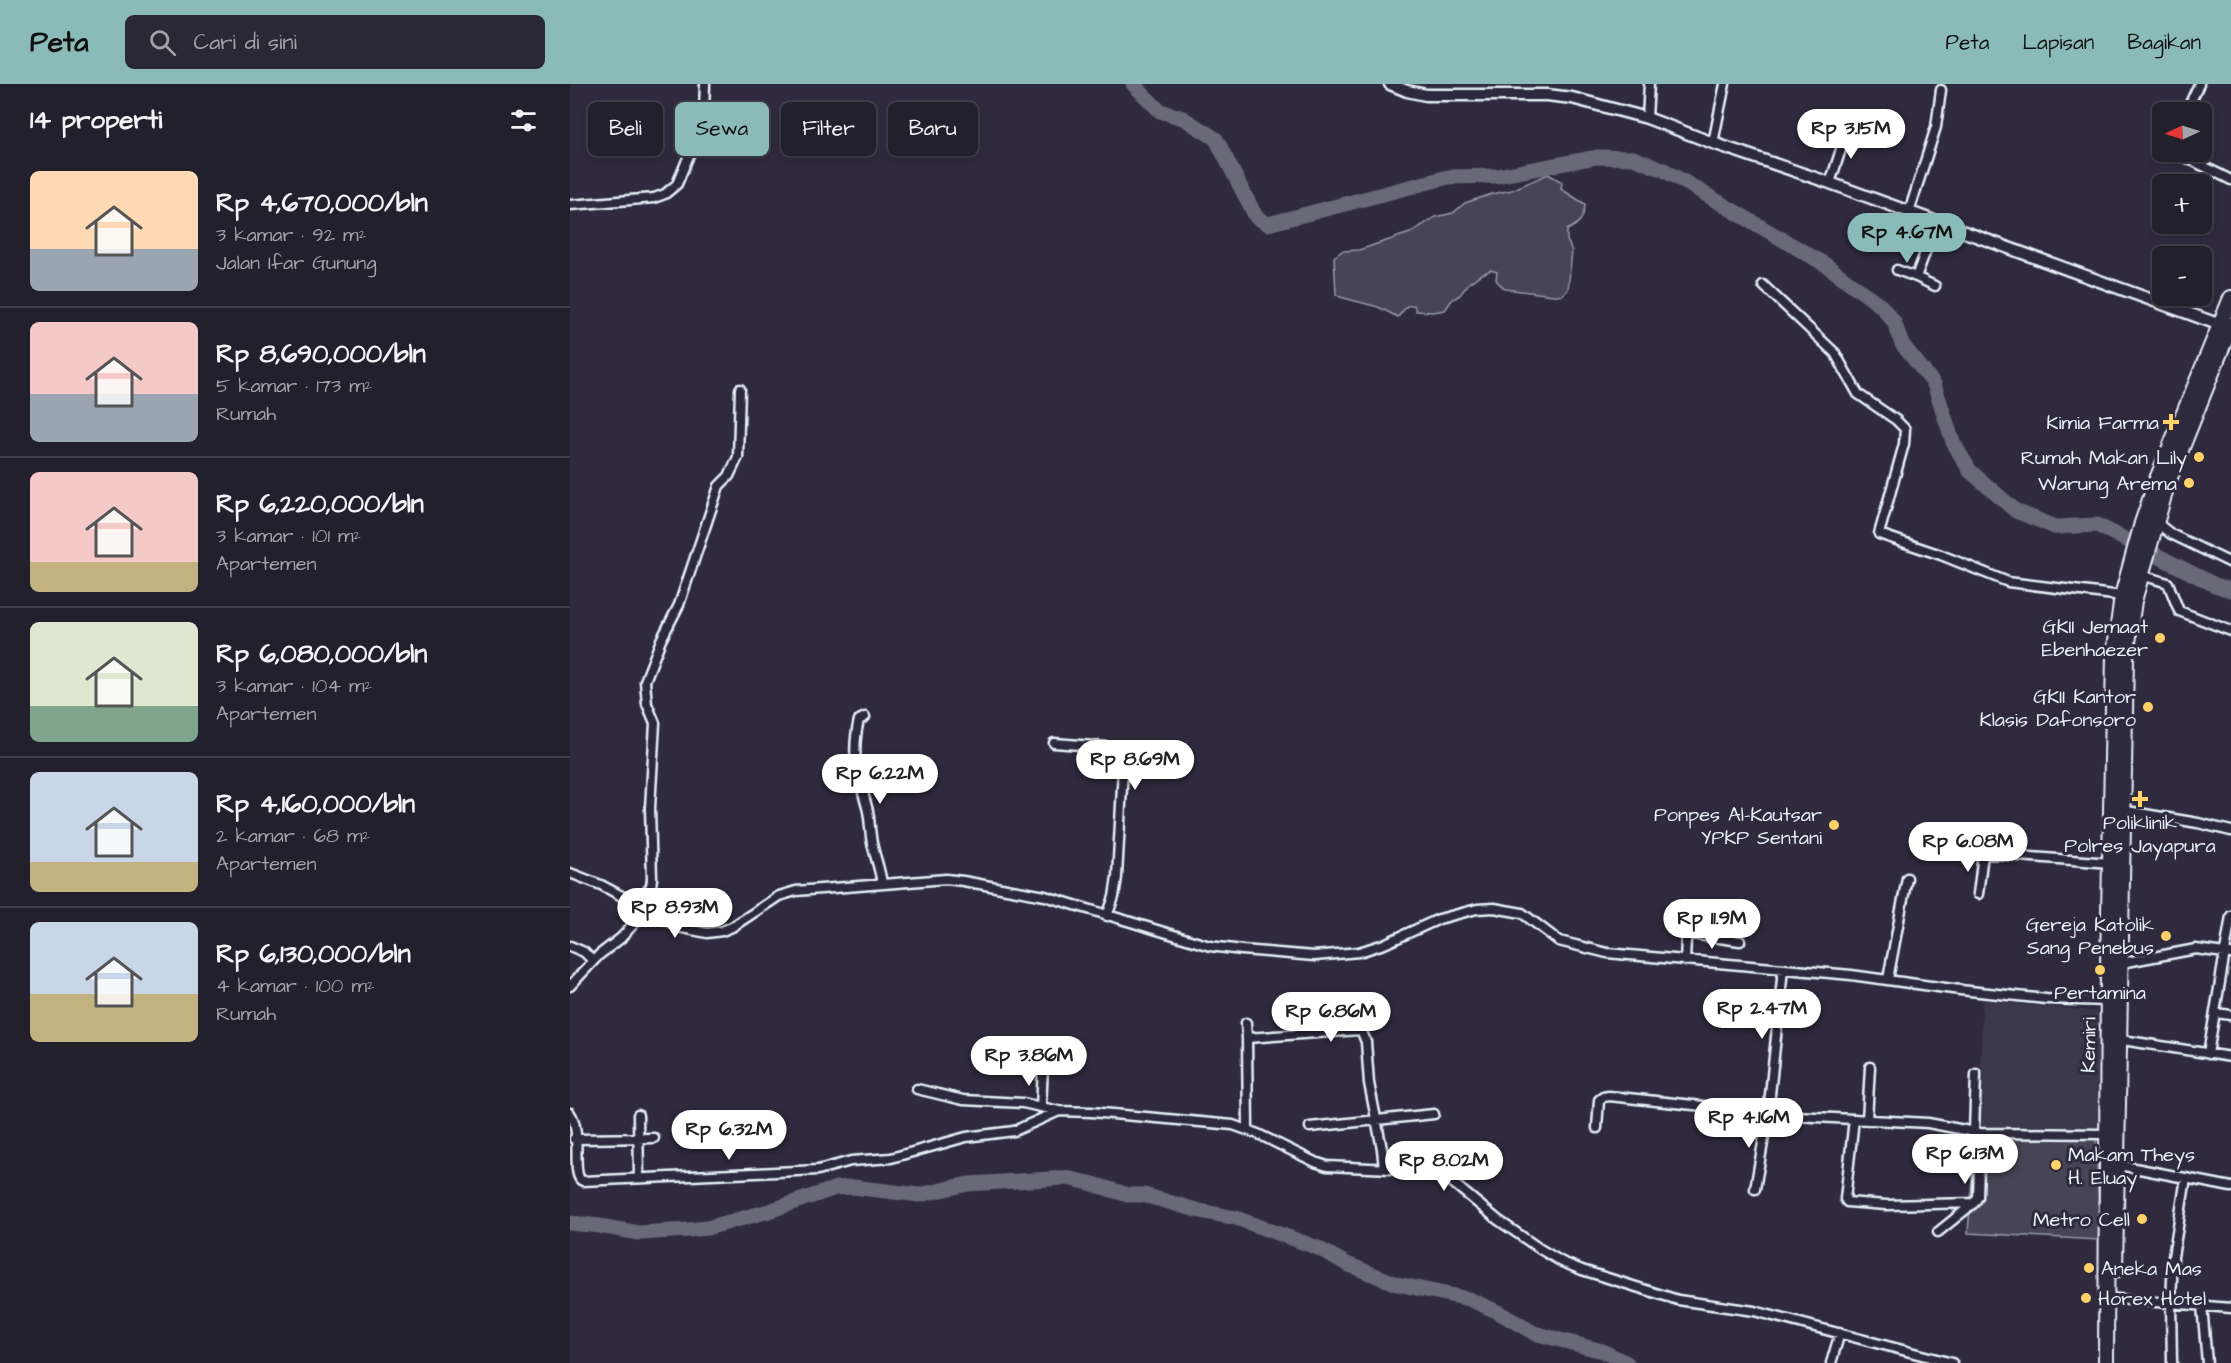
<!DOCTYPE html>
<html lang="id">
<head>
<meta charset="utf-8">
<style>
  body { margin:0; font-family:"Architects Daughter",sans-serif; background:#2b2836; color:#f1f3f6; height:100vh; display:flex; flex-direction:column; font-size:22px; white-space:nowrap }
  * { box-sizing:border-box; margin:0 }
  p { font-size:20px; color:#a3a3aa }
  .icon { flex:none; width:33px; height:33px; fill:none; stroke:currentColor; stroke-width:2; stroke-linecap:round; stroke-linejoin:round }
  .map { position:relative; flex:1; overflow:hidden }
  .details { display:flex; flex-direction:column; background:#23202e; width:570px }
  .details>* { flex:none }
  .hud { position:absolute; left:18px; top:18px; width:570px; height:54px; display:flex; gap:12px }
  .needle { width:39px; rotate:266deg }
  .buttons { position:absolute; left:1582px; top:18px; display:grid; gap:12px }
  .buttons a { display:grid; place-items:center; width:60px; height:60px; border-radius:9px; background:#23202e; box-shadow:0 3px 9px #0003,0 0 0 2px #403e4a; font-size:30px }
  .price { position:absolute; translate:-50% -51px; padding:0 14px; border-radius:21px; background:#fff; color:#222; font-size:20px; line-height:39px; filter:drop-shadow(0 2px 3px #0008) }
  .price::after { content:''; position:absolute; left:50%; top:36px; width:18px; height:14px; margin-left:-9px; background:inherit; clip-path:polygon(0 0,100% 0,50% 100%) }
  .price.active { background:#8bbbb9; color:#111 }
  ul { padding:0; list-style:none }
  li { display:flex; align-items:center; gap:18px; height:150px; padding:0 30px }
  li+li { border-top:2px solid #403e4a }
  li span { display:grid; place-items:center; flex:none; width:168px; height:120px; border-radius:9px; color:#555 }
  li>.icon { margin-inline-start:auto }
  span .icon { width:72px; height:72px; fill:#fffc; stroke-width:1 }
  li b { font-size:26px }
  h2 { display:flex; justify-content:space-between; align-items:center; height:72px; padding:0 30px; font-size:26px }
  .tag { padding:0 21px; border-radius:9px; background:#23202e; box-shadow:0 3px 9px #0003,0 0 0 2px #403e4a; font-size:21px; line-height:54px }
  .tag.active { background:#8bbbb9; color:#111 }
  header { display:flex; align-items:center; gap:36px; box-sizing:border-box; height:84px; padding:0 30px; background:#8bbbb9; color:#111 }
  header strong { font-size:28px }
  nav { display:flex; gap:33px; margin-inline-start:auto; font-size:21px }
  .search { width:420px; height:54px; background:#2b2836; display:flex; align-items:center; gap:15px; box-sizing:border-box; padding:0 21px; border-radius:9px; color:#a3a3aa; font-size:22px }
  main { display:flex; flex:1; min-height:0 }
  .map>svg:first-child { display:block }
  .built { fill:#3b3749 }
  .green { fill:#464455; stroke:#979aa6; stroke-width:1.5 }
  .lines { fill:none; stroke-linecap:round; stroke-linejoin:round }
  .river { stroke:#696978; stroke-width:15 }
  .minor-casing { stroke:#e8f1f8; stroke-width:13 }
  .tertiary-casing { stroke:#e8f1f8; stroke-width:15 }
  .trunk-casing { stroke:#e8f1f8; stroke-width:18 }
  .minor { stroke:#2f2a3d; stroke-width:8 }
  .tertiary { stroke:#2f2a3d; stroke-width:10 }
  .trunk { stroke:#2f2a3d; stroke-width:14 }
  .poi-dot { fill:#ffd166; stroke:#2f2a3d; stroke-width:2 }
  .labels { text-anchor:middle; stroke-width:6; stroke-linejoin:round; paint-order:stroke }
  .poi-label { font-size:20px; fill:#e8f1f8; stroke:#2f2a3d; text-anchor:end }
  .street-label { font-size:20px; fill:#e8f1f8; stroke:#2f2a3d }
</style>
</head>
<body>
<header>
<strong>Peta</strong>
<div class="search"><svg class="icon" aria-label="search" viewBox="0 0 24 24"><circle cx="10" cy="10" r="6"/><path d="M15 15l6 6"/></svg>Cari di sini</div>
<nav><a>Peta</a><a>Lapisan</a><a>Bagikan</a></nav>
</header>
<main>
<section class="details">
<h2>14 properti<svg class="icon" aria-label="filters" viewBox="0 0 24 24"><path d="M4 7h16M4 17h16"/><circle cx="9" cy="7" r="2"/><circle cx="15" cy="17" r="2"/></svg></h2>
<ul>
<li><span style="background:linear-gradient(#ffd9b3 65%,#9aa5b1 0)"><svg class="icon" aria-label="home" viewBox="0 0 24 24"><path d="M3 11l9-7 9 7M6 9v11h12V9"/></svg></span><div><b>Rp 4,670,000/bln</b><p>3 kamar · 92 m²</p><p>Jalan Ifar Gunung</p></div></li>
<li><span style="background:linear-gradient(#f6c9c9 60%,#9aa5b1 0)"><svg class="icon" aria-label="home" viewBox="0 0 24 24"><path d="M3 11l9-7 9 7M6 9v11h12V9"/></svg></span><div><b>Rp 8,690,000/bln</b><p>5 kamar · 173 m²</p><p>Rumah</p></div></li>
<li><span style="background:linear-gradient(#f6c9c9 75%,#c2b280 0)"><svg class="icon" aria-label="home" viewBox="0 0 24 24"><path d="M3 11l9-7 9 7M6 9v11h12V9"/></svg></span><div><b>Rp 6,220,000/bln</b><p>3 kamar · 101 m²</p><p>Apartemen</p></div></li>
<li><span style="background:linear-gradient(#dfe7d0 70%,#7fa58c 0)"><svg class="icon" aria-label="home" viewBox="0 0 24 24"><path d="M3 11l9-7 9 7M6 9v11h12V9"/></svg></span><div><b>Rp 6,080,000/bln</b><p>3 kamar · 104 m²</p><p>Apartemen</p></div></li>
<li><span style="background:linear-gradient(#c9d6e8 75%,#c2b280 0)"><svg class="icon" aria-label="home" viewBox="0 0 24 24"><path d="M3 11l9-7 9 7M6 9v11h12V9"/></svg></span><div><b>Rp 4,160,000/bln</b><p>2 kamar · 68 m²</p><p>Apartemen</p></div></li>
<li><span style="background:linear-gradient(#c9d6e8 60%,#c2b280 0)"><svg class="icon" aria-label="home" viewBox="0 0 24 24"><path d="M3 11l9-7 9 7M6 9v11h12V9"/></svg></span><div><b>Rp 6,130,000/bln</b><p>4 kamar · 100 m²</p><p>Rumah</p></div></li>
</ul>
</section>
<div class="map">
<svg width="1661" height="1279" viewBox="0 0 1661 1279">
  <rect width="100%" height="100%" fill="#2f2a3d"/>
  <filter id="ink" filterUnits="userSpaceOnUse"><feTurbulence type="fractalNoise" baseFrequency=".0167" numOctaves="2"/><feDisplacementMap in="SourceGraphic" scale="12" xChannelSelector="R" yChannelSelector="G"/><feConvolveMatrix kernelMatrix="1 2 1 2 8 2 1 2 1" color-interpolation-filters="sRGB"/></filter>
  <g filter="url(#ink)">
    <path class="built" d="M1412,916l118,12 -2,117 -119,-2z"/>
    <path class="green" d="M978,90l14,8 -1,7 24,15c-1,14 -5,20 -18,26v10l5,11 -4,39 -7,6 -56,-7 -9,-9 1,-8 -6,-2 -11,5 -11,8 -9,12 -8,5 -7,10 -12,2 -17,-1 -2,-6 -7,1 -9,11 -20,-10 -38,-10 -4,-3 -2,-37 8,-6 17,-1 51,-17 25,-16 18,-4 12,-10 27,-9 20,-4z
      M1482,1051l44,1 4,104 -132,-7 7,-96z"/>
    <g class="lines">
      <path class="river" d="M563,0l27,27 23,7 33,21 40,78 12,7 180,-47 49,-1 100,-19 36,1 31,12 162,95 55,41 13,16 8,22 32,40 19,58 17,29 46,40 39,16 42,-2 118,60 16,5
        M0,1139l30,3 39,7 50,-3 18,-2 62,-17 67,-23 17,-1 66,8 49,-11 98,-6 24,5 38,12h16l56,16 36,7 82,30 29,16 50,20 72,15 29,13 36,21 68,18 25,12"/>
      <defs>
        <path id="minor" d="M1616,28l13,-28
          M1077,34l2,-34
          M1143,59l12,-59
          M1605,68l56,28
          M1260,99l18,-55
          M0,121l84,-7 11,-4 12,-10 23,-55 4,-18 1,-27
          M1339,128l27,-85 5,-37
          M1327,186l19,7
          M1193,201l72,68 23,41 38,26 9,9 -1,15 -25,90 62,21 67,27 114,14
          M1365,202l-19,-9 21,-56
          M1587,439l14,11 60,29
          M1571,491l27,8 11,28 52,20
          M295,633l-6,3c-9,38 0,56 9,91 2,11 2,22 4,32 3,14 8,26 10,41
          M484,659l67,5 3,2 -7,127 -3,20 -7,19
          M1551,726l77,13 33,8
          M1371,766l170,13
          M0,789l31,12 81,43 25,5 15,-2 10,-4 47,-31 17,-5 150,-12 17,2 82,15 165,50 32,4 72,6 45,-4 25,-8 55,-25 38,-10 17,-1 28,5 37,28 48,12 244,22 109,15 86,9 62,2
          M1408,810l5,-40
          M68,820l13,-18 1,-7 -2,-71 5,-85 -8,-19 -2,-23 16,-41 18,-35 40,-119 10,-10 9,-19 2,-68
          M0,862l14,6 9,9
          M1115,877l1,-22 5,-5 49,7
          M1546,880l80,-15 35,5
          M1318,895l19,-101
          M0,902l29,-31 22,-17 17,-19 23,-1
          M1646,929l15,2
          M676,939l1,15
          M1546,955l115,18
          M1638,970l23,-138
          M347,1005l46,11 60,3 36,8
          M471,1023l2,-39
          M0,1029c13,18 0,65 13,68l235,-11 33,-9 40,-3 75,-21 48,-6 45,-20 32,1 142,13 25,9 57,28 12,4 107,5 13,7 51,42 42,29 22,13 20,8 96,30 76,11 198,52
          M68,1031l1,63
          M1284,1035l-9,80 2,3 39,3 88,-2
          M1297,1036l3,-53
          M740,1043l124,-13
          M1027,1044l2,-28 4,-3 6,-1 187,20 132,7 52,10 126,1
          M678,1046l-1,-92 112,-8 3,2 4,10 3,41 13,66 2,20
          M1404,1047l2,-57
          M4,1055l80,-1
          M1544,1080l117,23
          M1185,1105l13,-75 15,-145
          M1368,1148l36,-29 4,-6 2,-64
          M1536,1214l125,10
          M1632,1221l5,58
          M1261,1279l9,-30
          M1602,1279l-1,-60 2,-46 13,-79"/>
        <path id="tertiary" d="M820,0l17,7 19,4h121l25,3 75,20 66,25 117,40 396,144"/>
        <path id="trunk" d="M1545,1187l11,-614 8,-56 33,-116 64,-160
          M1536,1279l2,-398 6,-310 8,-59 20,-73 15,-44 74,-181"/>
      </defs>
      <use href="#minor" class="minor-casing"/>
      <use href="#tertiary" class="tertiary-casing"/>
      <use href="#trunk" class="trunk-casing"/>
      <use href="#minor" class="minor"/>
      <use href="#tertiary" class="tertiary"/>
      <use href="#trunk" class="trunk"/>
    </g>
  </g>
  <g class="poi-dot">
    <path d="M1598 329h6v6h6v6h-6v6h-6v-6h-6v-6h6z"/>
    <circle cx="1629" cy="373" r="6"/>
    <circle cx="1619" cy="399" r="6"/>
    <circle cx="1590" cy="554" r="6"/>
    <circle cx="1578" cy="623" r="6"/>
    <path d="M1567 706h6v6h6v6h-6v6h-6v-6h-6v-6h6z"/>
    <circle cx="1264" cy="741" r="6"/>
    <circle cx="1596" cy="852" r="6"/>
    <circle cx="1530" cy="886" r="6"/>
    <circle cx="1486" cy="1081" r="6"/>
    <circle cx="1572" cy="1135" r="6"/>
    <circle cx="1519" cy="1184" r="6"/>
    <circle cx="1516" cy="1214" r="6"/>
  </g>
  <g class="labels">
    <g class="poi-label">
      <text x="1589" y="345">Kimia Farma</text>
      <text x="1617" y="380">Rumah Makan Lily</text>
      <text x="1607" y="406">Warung Arema</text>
      <text x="1578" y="549">GKII Jemaat<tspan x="1578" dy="23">Ebenhaezer</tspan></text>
      <text x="1566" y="619">GKII Kantor<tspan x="1566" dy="23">Klasis Dafonsoro</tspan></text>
      <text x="1252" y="737">Ponpes Al-Kautsar<tspan x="1252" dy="23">YPKP Sentani</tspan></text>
      <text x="1570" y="745" text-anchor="middle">Poliklinik<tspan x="1570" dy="23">Polres Jayapura</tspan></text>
      <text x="1584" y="847">Gereja Katolik<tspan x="1584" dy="23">Sang Penebus</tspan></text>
      <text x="1530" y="915" text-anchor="middle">Pertamina</text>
      <text x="1498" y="1077" text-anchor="start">Makam Theys<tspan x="1498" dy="23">H. Eluay</tspan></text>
      <text x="1560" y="1142">Metro Cell</text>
      <text x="1531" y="1191" text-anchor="start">Aneka Mas</text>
      <text x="1528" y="1221" text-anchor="start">Horex Hotel</text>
    </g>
    <g class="street-label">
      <text transform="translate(1518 961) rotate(-89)" y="7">Kemiri</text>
    </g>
  </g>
</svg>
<div class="buttons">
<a><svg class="needle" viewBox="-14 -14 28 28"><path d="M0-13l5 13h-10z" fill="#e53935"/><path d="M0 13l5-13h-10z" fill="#a3a3aa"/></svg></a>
<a>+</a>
<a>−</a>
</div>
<b class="price" style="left:1281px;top:76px">Rp 3.15M</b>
<b class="price active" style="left:1337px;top:180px">Rp 4.67M</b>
<b class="price" style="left:565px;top:707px">Rp 8.69M</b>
<b class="price" style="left:310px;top:721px">Rp 6.22M</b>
<b class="price" style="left:1398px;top:789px">Rp 6.08M</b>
<b class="price" style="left:105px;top:855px">Rp 8.93M</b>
<b class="price" style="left:1142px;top:866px">Rp 11.9M</b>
<b class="price" style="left:1192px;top:956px">Rp 2.47M</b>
<b class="price" style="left:761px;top:959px">Rp 6.86M</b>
<b class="price" style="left:459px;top:1003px">Rp 3.86M</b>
<b class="price" style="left:1179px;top:1065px">Rp 4.16M</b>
<b class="price" style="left:159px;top:1077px">Rp 6.32M</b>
<b class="price" style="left:1395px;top:1101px">Rp 6.13M</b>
<b class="price" style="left:874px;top:1108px">Rp 8.02M</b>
<div class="hud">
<a class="tag">Beli</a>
<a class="tag active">Sewa</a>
<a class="tag">Filter</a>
<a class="tag">Baru</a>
</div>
</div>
</main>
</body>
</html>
